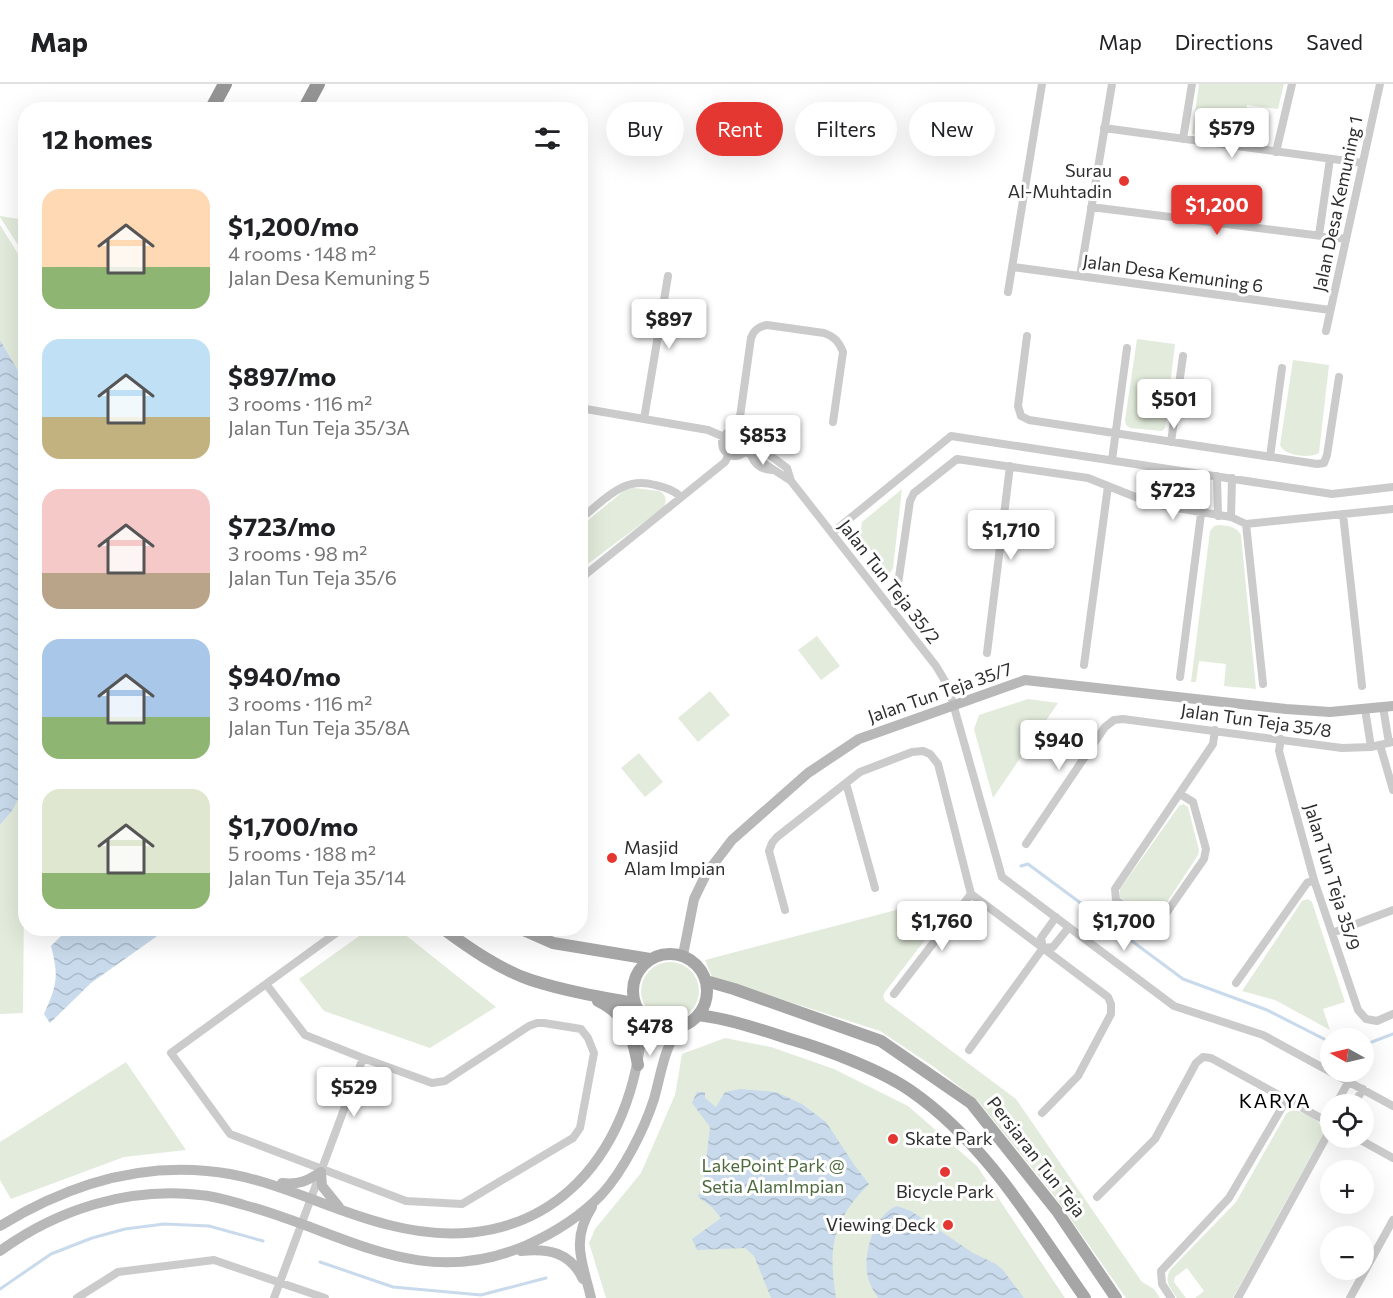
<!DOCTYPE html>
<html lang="en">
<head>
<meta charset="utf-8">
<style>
  body { margin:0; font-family:Commissioner,sans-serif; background:#f2f2f2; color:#202124; height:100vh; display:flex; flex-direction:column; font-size:22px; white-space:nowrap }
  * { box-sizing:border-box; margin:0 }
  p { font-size:20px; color:#757577 }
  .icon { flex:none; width:33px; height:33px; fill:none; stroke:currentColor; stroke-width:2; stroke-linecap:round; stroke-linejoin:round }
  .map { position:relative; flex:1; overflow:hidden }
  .panel { position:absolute; left:18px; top:18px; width:570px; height:834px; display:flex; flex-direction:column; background:#fff; border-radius:24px; box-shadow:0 6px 24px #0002 }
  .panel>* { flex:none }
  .banner { position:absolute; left:606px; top:18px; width:570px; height:54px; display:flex; gap:12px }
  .needle { width:39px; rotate:278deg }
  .fabs { position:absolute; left:1320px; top:944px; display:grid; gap:12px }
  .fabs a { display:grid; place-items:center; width:54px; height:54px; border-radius:50%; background:#fff; box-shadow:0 6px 24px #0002; font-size:30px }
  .price { position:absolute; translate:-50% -51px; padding:0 14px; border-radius:6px; background:#fff; color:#222; font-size:20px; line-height:39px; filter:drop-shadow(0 2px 3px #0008) }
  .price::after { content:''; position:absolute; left:50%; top:36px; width:18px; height:14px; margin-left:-9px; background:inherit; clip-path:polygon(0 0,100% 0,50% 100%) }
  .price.current { background:#e43732; color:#fff }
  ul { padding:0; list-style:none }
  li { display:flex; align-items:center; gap:18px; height:150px; padding:0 24px }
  li span { display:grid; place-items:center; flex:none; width:168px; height:120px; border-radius:18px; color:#555 }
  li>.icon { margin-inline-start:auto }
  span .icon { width:72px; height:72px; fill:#fffc; stroke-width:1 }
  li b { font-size:26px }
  h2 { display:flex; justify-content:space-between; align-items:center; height:72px; padding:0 24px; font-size:26px }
  .chip { padding:0 21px; border-radius:27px; background:#fff; box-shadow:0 6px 24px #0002; font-size:21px; line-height:54px }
  .chip.current { background:#e43732; color:#fff }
  header { display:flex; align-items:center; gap:36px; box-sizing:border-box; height:84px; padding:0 30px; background:#fff; border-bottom:2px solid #e0e0e0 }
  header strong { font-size:28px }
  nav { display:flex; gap:33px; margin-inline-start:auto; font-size:21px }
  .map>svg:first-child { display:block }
  .green { fill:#e3ecdc }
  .water { fill:url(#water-waves) }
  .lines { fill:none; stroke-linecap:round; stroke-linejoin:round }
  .stream { stroke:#c8daeb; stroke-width:3 }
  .street { stroke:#cbcbcb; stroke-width:8 }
  .secondary { stroke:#b8b8b8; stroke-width:10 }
  .primary { stroke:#a6a6a6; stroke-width:12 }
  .highway { stroke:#959595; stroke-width:14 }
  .poi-dot { fill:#e43732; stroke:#fff; stroke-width:2 }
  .labels { text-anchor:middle; stroke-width:6; stroke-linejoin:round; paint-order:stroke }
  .poi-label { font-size:18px; fill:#2e2e2e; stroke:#fff; text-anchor:end }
  .street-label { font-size:18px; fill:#2e2e2e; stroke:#fff }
  .park-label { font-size:18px; fill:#4d6a3c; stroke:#fff }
  .neighbourhood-label { font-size:20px; letter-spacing:1.5px; fill:#000; stroke:#fff }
</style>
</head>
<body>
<header>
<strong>Map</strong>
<nav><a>Map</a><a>Directions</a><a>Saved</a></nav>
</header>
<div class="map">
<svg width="1393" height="1214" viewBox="0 0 1393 1214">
  <defs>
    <pattern id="water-waves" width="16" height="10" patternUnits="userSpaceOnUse" patternTransform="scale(1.5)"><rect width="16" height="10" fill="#c8daeb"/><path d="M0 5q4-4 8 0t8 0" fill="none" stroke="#acbbca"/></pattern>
  </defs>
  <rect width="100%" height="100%" fill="#fff"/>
  <path class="green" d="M1199,0h85l-6,25 -31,-4 -5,35 -50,-6z
    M0,132l25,4v36l-25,-39z
    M0,141l25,40v117l-25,-42z
    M1137,255l38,5 -10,84 -3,3 -32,-3 -4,-3 -1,-5z
    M1293,276l36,5 -10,88c-9,6 -35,3 -39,-8z
    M634,404l26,3c6,4 7,9 4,16l-83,62v-43l45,-37z
    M902,405l-9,79 -4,7 -29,-39 2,-14z
    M1219,441c9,1 17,1 22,10l15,154 -32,-3 2,-22 -27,-3 -3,21h-5l19,-151 4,-5z
    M817,552l23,30 -19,14 -23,-30z
    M710,607l20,24 -32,27 -20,-24z
    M1028,615l30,4 -65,95 -19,-69 5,-14z
    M639,669l24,29 -18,15 -24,-29z
    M25,700l-2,229 -23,1v-189l12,-14z
    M1183,720l5,3 11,43 -1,5 -40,61 -10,3 -28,-22v-8l59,-83z
    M1308,815l4,3 33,100 -22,7 7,21 -55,-30 -33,-9 60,-90z
    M900,825l31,23 -46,60 -2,4 2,5 131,98 126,183 12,7 6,9h-34l-73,-104 -76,-94 -46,-35 -51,-34 -168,-54 -7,-17z
    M369,845h29l98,78 -66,41 -106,-37 -25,-32z
    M641 907a29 29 0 1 1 58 0a29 29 0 1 1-58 0Z
    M725,954l46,9 63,22 74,37 69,60 88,132h-459l-17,-55 6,-14 46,-56 34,-78 7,-41z
    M126,978l60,88 -62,7 -113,42 -11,-19v-38z
    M1296,1026c11,5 28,10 27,24l-90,164h-38l9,-7 -17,-23 -12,9 -1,5 12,16h-9c-7,-10 -13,-16 -7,-28l66,-68 50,-88 4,-3z"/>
  <path class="water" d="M0,256l25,42 1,402 -14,27 -12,14z
    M68,845v-1l99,1 -76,54 -41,40 -6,-9c13,-29 15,-37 7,-68z
    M741,1005l35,3 26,12 24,18 29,44 14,18c-37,37 -41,64 -33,114h-65l-17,-42 -9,-8 -48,2 -5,-11 29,-21 -9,-11 -14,-10 6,-19 6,-51 -18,-24 5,-11h8v6l11,9 9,-15z
    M897,1122l14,5 62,42 23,11 7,6 21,28h-146c-3,-5 -7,-11 -9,-17 -8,-23 4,-66 28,-75z"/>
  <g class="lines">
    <path class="stream" d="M1021,782l7,-2 155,115 84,31 63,32
      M1364,961l29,-11
      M320,1178l73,25 88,8 65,-17
      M0,1205l51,-35 41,-16 33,-9 39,-5 45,2 54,15"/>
    <path class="street" d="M1104,44l258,35
      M1183,55l9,-55
      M1276,68l16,-68
      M1091,123l255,32
      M1319,151l11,-76
      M1013,183l317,43
      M1080,192l32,-192
      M1008,208l34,-208
      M1326,247l54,-247
      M1027,252l-9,70 3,10 8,4 288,44 7,-1 3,-8 12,-78
      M580,324l128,22 16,7
      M644,335l24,-143
      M722 359a13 13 0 1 1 26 0a13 13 0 1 1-26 0Z
      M738,347l13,-93c3,-8 7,-11 16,-13l57,8c11,4 15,9 19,19l-10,70
      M1171,358l12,-86
      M747,360l9,1 31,23 4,13 145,185 12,20 54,191 172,129 89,29 130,71
      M745,367l46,30
      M752,373c3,8 11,12 19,13
      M1270,373l12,-89
      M1112,376l15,-112
      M1217,392l1,40
      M1343,430l19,172
      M1231,433l1,-39
      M580,435c25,-19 42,-43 75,-34 10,2 19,5 26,12
      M1246,440l17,160
      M832,449l119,-97 381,58 61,-7
      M580,495l145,-117 4,-8
      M898,500l12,-83 4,-8 43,-34 131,19 65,26 78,13 15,7 147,-15
      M987,569l23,-187
      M1084,581l24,-179
      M1180,593l21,-163
      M1383,623l6,36
      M1365,625l6,38
      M1281,655l-2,12 35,129 44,130 8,9 11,2 16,-7
      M1380,661l13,45
      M846,699l29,105
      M1180,710l13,8 13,47 -2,10 -44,63 -6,3 -5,-2 -33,-23 -1,-11 98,-145 2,-14
      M1026,760l79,-117 9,-7 9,-1 219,29 29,-1 22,-5
      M785,826l-16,-59 3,-8 5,-6 83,-65 52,-20 11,-1 7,3 8,10 33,130 137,103 3,7v10l-33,62 -36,37
      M1332,849l61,-23
      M1043,864l10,-1 16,-20
      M1236,899l71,-100 7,-3
      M266,900l39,51 58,23 69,25 13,-2 84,-55 8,-3h7l37,6 7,9 6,15 -14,75 -7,10 -111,66 -56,-3 -176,-67 -59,-81z
      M266,900l77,-56
      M894,910l77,-100
      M969,966l74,-102 -2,-10 15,-21
      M1336,1020l13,-23
      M1354,1020l9,-15
      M1355,1053l38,21
      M1097,1113l58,-58 41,-76 7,-6 8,1 119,65
      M77,1214l41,-26 96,-12 111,38
      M274,1214l89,-240
      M1171,1214l-9,-14 -1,-13 68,-73 58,-99
      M1238,1214l92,-168
      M1350,1214l43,-78"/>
    <path class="secondary" d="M683,871l11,-56 12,-25 26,-34 76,-67 51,-34 166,-59 261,29 44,3 63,-6
      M321,1088l1,14 17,21
      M282,1099c17,2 25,-2 39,-11
      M0,1142c62,-38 133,-62 207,-55 64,5 120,39 182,54 152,39 246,-63 254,-209
      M0,1167c58,-42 128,-64 200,-56 15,1 30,6 44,10 101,27 176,87 283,40 27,-12 54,-29 75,-51 21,-23 42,-64 52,-95 7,-25 10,-50 25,-72
      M521,1167c27,-3 49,1 62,28
      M591,1214c-8,-35 -21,-57 1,-91"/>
    <path class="primary" d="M442,844c27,20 57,41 89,52 34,11 69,17 104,23
      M519,844l34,15 97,16
      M633 907a37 37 0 1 1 74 0a37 37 0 1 1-74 0Z
      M706,897l28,8 147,52 90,62 86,108 59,87
      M598,917c30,15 34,33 40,64
      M698,931c32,4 61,14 92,24 35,10 91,31 121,52 75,52 122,133 174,207"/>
    <path class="highway" d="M211,26l14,-26
      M304,26l14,-26"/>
  </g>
  <g class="poi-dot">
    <circle cx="1124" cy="97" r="6"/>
    <circle cx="612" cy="774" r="6"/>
    <circle cx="893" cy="1055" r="6"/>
    <circle cx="945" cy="1088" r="6"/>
    <circle cx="948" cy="1141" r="6"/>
  </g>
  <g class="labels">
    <g class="poi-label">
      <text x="1112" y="93">Surau<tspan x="1112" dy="21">Al-Muhtadin</tspan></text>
      <text x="624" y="770" text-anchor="start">Masjid<tspan x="624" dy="21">Alam Impian</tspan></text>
      <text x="905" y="1061" text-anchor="start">Skate Park</text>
      <text x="945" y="1114" text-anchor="middle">Bicycle Park</text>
      <text x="936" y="1147">Viewing Deck</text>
    </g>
    <g class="street-label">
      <text transform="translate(1338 120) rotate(-78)" y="6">Jalan Desa Kemuning 1</text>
      <text transform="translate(1173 190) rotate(8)" y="6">Jalan Desa Kemuning 6</text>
      <text transform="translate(889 498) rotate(52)" y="6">Jalan Tun Teja 35/2</text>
      <text transform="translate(940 609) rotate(-19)" y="6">Jalan Tun Teja 35/7</text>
      <text transform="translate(1256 637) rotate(8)" y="6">Jalan Tun Teja 35/8</text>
      <text transform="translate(1332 793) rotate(73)" y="6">Jalan Tun Teja 35/9</text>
      <text transform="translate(1036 1073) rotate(52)" y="6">Persiaran Tun Teja</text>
    </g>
    <g class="park-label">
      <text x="773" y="1088">LakePoint Park @<tspan x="773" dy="21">Setia AlamImpian</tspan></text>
    </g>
    <g class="neighbourhood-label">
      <text x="1275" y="1024">KARYA</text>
    </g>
  </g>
</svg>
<div class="fabs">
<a><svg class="needle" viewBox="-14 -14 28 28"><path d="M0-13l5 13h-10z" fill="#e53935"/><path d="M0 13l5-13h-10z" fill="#757577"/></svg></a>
<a><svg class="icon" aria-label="locate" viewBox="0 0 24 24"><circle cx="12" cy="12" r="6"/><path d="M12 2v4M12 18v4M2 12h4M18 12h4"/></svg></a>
<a>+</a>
<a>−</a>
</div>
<b class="price" style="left:1232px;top:75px">$579</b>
<b class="price current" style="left:1217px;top:152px">$1,200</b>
<b class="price" style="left:669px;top:266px">$897</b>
<b class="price" style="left:1174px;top:346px">$501</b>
<b class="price" style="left:763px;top:382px">$853</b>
<b class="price" style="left:1173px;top:437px">$723</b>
<b class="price" style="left:1011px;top:477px">$1,710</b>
<b class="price" style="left:1059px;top:687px">$940</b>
<b class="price" style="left:942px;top:868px">$1,760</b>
<b class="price" style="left:1124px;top:868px">$1,700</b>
<b class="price" style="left:650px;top:973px">$478</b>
<b class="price" style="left:354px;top:1034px">$529</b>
<div class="banner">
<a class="chip">Buy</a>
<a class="chip current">Rent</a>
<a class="chip">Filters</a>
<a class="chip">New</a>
</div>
<section class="panel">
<h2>12 homes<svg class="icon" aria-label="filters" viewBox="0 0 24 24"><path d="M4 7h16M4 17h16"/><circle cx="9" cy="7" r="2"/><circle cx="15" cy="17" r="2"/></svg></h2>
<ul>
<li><span style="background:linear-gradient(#ffd9b3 65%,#8fb573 0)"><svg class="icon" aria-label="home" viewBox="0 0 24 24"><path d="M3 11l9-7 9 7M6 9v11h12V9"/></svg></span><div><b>$1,200/mo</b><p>4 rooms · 148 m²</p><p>Jalan Desa Kemuning 5</p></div></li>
<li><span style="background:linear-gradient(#bfe0f5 65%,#c2b280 0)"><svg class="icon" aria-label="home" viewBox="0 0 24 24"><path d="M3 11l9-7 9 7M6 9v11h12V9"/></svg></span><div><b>$897/mo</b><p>3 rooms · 116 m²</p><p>Jalan Tun Teja 35/3A</p></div></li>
<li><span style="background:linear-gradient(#f6c9c9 70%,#b9a48a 0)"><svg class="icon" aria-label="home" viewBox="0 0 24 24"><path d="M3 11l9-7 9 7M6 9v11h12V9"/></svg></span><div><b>$723/mo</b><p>3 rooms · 98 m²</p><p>Jalan Tun Teja 35/6</p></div></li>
<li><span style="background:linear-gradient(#a9c7e8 65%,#8fb573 0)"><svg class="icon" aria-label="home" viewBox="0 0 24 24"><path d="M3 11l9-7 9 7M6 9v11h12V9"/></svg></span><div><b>$940/mo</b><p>3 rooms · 116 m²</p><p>Jalan Tun Teja 35/8A</p></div></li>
<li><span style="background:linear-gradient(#dfe7d0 70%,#8fb573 0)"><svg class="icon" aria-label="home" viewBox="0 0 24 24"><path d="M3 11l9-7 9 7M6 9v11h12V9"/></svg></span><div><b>$1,700/mo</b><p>5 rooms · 188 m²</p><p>Jalan Tun Teja 35/14</p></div></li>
</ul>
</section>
</div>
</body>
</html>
